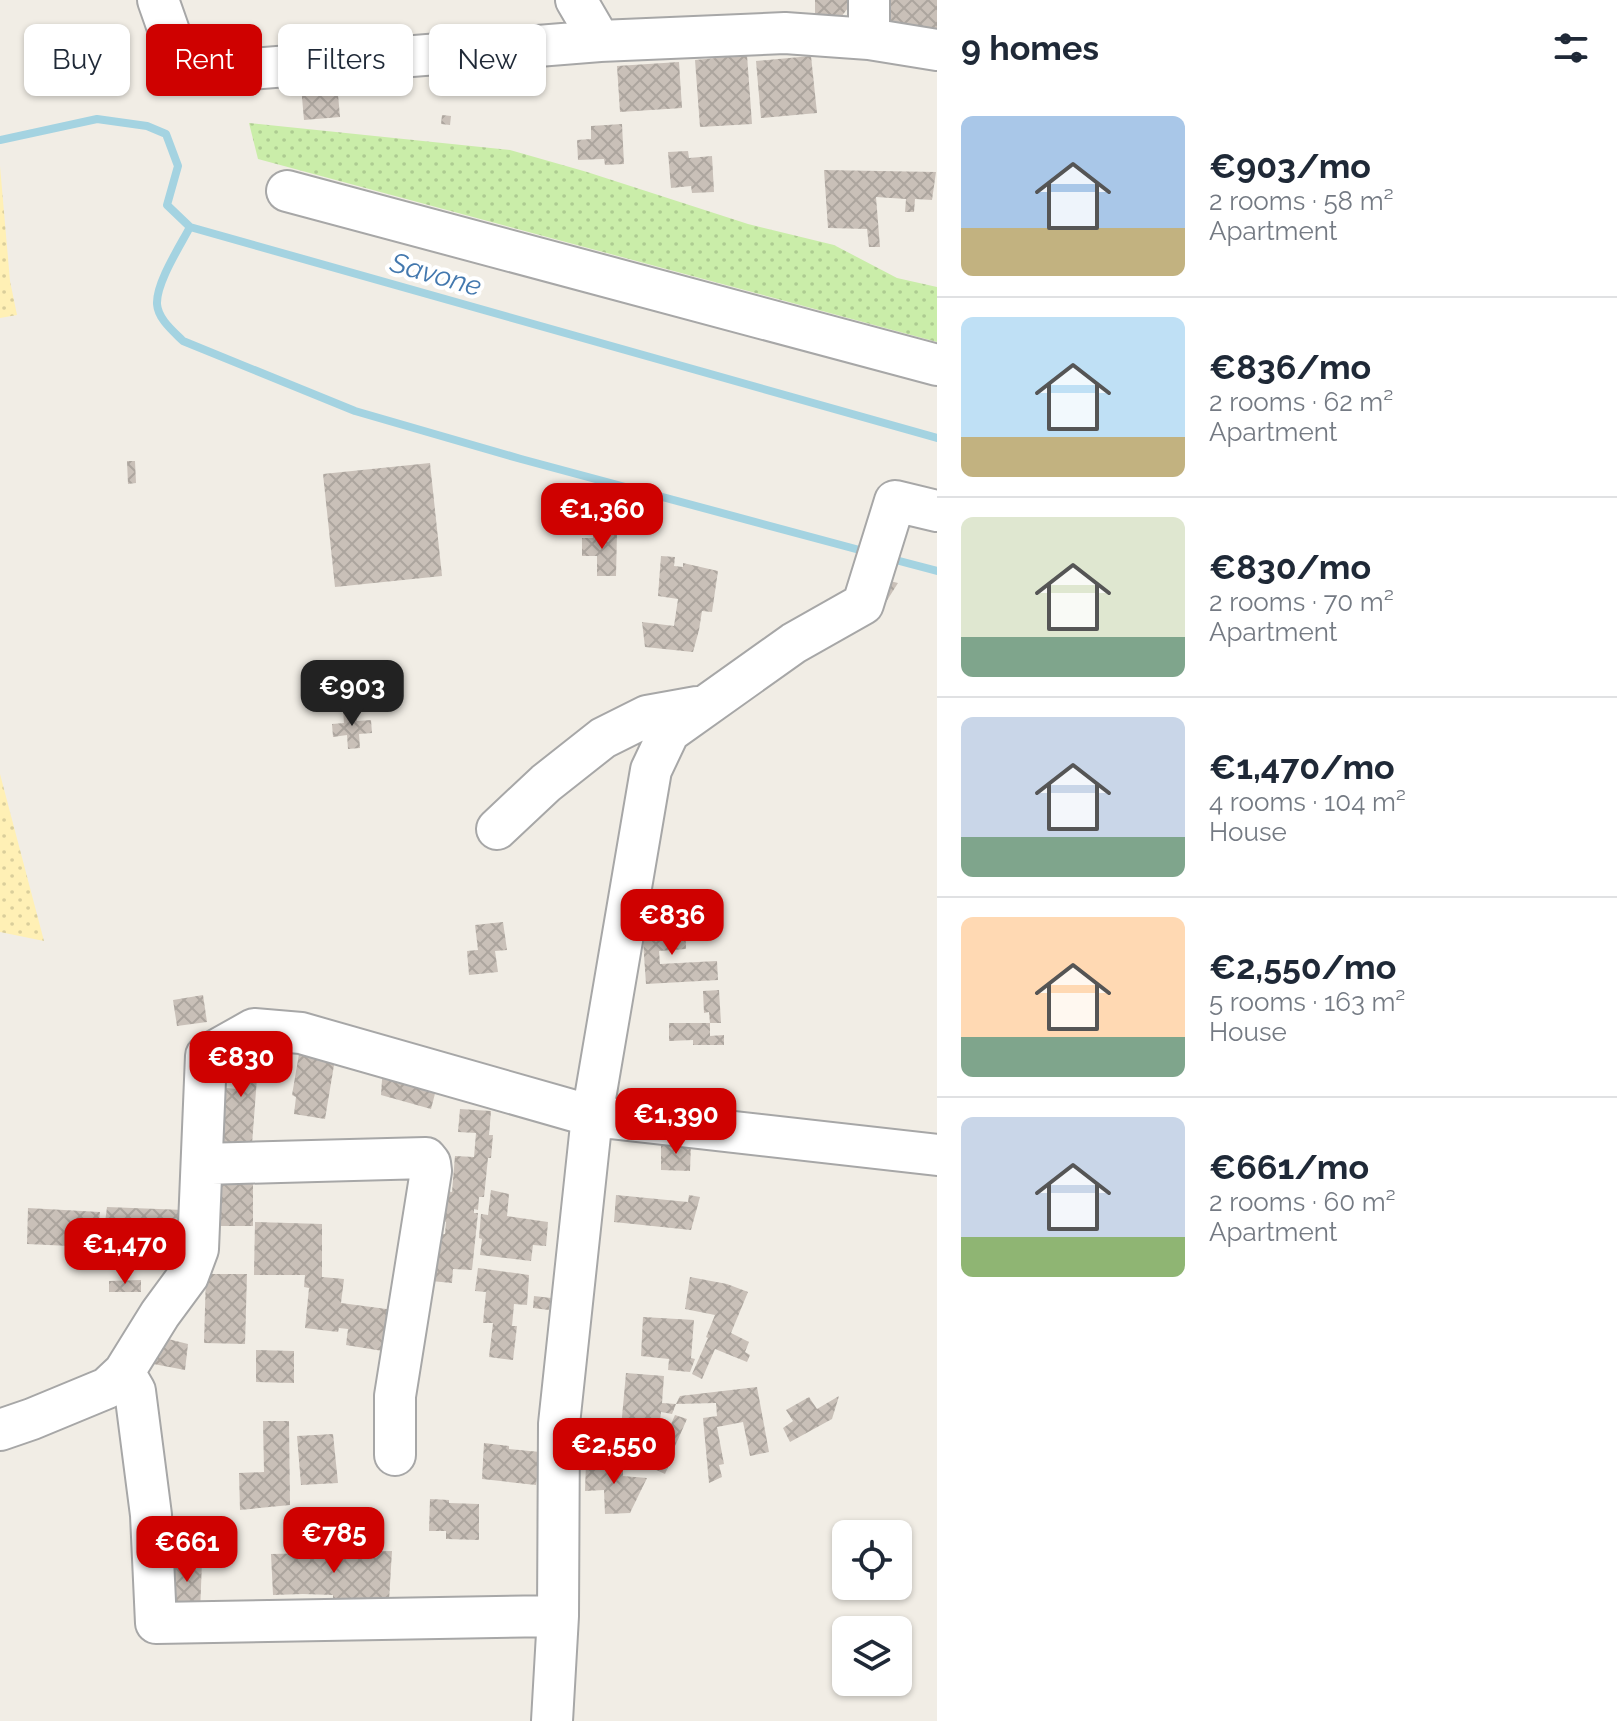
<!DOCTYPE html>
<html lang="en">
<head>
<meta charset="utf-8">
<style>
  body { margin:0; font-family:Raleway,sans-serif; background:#f6f6f7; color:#1f2937; height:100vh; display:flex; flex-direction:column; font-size:30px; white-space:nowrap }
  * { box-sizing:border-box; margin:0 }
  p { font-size:26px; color:#747a83 }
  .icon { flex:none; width:44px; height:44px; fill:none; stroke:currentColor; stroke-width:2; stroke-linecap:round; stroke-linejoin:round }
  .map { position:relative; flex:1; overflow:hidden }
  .drawer { display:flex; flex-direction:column; background:#fff; width:680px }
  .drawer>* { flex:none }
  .guide { position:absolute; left:24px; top:24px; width:760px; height:72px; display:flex; gap:16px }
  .buttons { position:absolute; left:832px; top:1520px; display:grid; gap:16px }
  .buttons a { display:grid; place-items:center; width:80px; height:80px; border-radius:12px; background:#fff; box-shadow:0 2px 6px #0004; font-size:40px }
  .price { position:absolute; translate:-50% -68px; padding:0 18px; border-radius:16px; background:#cf0100; color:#fff; font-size:26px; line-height:52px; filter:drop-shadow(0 2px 4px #0008) }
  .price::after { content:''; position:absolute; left:50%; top:48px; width:24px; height:18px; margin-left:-12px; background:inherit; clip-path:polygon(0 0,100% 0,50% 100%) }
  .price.active { background:#222; color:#fff }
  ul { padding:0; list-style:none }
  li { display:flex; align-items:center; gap:24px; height:200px; padding:0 24px }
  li+li { border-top:2px solid #e0e1e3 }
  li span { display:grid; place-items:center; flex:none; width:224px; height:160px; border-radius:12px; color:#555 }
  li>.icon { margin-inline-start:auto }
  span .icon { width:96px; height:96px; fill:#fffc; stroke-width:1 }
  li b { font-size:34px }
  h2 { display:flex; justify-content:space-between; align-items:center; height:96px; padding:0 24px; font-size:34px }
  .tag { padding:0 28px; border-radius:12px; background:#fff; box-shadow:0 2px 6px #0004; font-size:28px; line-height:72px }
  .tag.active { background:#cf0100; color:#fff }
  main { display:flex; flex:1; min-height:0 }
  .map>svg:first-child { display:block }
  .grass { fill:url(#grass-dots) }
  .sand { fill:url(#sand-dots) }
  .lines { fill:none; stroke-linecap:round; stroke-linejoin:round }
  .stream { stroke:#a4d3e1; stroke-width:8 }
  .building { fill:url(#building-cross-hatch) }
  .minor-casing { stroke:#a7a7a7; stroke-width:44 }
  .minor { stroke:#fff; stroke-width:40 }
  .labels { text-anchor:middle; stroke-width:8; stroke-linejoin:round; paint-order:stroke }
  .water-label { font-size:28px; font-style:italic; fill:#4378ae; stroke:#fff }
</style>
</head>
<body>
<main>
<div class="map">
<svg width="937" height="1721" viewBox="0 0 937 1721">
  <defs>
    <pattern id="grass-dots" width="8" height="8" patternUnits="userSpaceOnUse" patternTransform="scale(2)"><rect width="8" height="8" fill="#caeda9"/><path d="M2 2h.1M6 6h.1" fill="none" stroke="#adcb91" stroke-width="1.8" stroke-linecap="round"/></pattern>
    <pattern id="sand-dots" width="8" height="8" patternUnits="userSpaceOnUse" patternTransform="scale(2)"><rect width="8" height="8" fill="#fff0b5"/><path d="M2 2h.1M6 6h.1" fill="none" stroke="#dace9b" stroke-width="1.8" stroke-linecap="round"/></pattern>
    <pattern id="building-cross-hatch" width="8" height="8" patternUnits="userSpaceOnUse" patternTransform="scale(2)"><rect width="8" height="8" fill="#c9c0b8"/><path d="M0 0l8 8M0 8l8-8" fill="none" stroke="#aca59e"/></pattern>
  </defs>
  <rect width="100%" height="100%" fill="#f1ede5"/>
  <path class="grass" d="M249,123l261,27 77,22 161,52 86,21 63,33 40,9v55l-679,-183z"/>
  <path class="sand" d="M0,166l10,115 7,34 -17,3z
    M0,774l44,167 -44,-9z"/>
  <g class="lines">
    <path class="stream" d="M0,140l97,-21 50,7 19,8 12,32 -11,39 23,22 747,211
      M190,227c-10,19 -34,56 -33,77 1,15 16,27 26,37l172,70 166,48 346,93
      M888,558l49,13"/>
  </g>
  <path class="building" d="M815,0h33v8l-7,9h-26z
    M883,0h54v31l-51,-7z
    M747,55l5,69 -52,3 -5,-67z
    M811,56l6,57 -56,5 -5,-57z
    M679,62l3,46 -62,4 -3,-46z
    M337,83l3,34 -36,3 -3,-34z
    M442,115l9,1 -1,9 -9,-1z
    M622,124l2,40 -19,1 -1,-6 -26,1 -1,-20 14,-1v-13z
    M688,151l1,7 23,-2 2,36 -22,1 -1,-7 -20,2 -3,-36z
    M824,170l112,2 -4,28 -17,-1 -1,13h-9l1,-13 -30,-2 4,50h-11l-2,-18 -39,-1z
    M127,461h8l1,22 -8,1z
    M430,463l12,113 -107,11 -12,-113z
    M593,530l24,2 -1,44h-19v-20h-15v-18h11z
    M661,556l14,1 -1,9 9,1v-4l35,8 -6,41 -10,-1 -3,19 -6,22 -48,-5 -3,-25 32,4 4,-27 -20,-3z
    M886,580l12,3 -12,19 -10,-6z
    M356,708l1,13 14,-1 1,13 -13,1 1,14 -12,1 -1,-14 -14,2 -1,-13 12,-1 -1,-14z
    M503,922l4,28 -12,1 3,21 -29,3 -2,-24 11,-1 -3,-25z
    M685,924l1,25 -27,2 1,13 57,-3 1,19 -72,4 -4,-58z
    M719,990l2,33h-11l-1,-11 -5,1 -1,-22z
    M203,995l4,27 -30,4 -4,-26z
    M669,1023h41v13l14,-1v10h-31v-5l-24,1z
    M257,1044l19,1 -3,34 -16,-1 -5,66 -41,-3 4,-54 22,2 2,-28 17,1z
    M299,1054l36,5 -10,60 -31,-5 2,-17 -4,-2z
    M383,1065l55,17 -7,27 -50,-14z
    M460,1109l31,2 -2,24h4l-2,23h-3l-4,39h-5l-1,13 -4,-1v4h4l-6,57 -19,-1 -1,14 -21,-2 8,-47h6l1,-12 -2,-1 3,-30 5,1 3,-36 19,1 2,-24 -18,-1z
    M661,1142l30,1 -1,28 -29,-1z
    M221,1178h32v48h-32z
    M491,1190l18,4 -2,22 41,6 -2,24 -13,-1 -2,16 -51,-6 2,-16 -3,-1 2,-24 7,1z
    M616,1195l72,7 1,-7 11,2 -9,33 -77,-8z
    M107,1207l77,3 -7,39 -58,-3 -2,20 -22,-2 1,-13 -26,-2v-3l-43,-2 1,-36 72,4 -2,18h6z
    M255,1222l67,2v53l22,2 -3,24 53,7 -5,42 -43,-7 2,-16 -9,-1 -1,4 -33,-4 4,-40 -5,-1 1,-12h-51z
    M478,1268l51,7 -2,30 -13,-1 -2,22h5l-4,34 -24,-3 4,-34h-10l3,-31 -11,-1z
    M206,1274h41l-2,70 -41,-1z
    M690,1277l37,7 21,8 -17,41 18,9 -4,10 5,3 -3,7 -32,-13 -13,30 -10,-5 16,-36 -2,-1 9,-22 -30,-6z
    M141,1280v12h-32v-11z
    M534,1296l17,2 -2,12 -16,-2z
    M643,1317l51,3 -3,38 4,1 -5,13 -22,-2 1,-11 -28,-3z
    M152,1335l36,9 -3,26 -42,-8z
    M256,1350l38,1v32l-38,-1z
    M626,1373l38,3 -2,27 14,1 4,-8 77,-9 12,65 -19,4 -7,-34 -26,5 7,37 -5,1 3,12 -13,6 -6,-65 14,-2 -1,-13 -40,1 -4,10 -11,-2 -2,19 -38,-3z
    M839,1396l-7,23 -42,23 -7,-14 10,-7 -7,-11 23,-13 8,12z
    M675,1415l12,4 -15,34 2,1 -9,20 -13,-6z
    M263,1421h26l1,84 -50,5 -1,-37 25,-1z
    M333,1434l5,49 -37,2 -4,-49z
    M484,1443l25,3v3l31,3 -4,33 -54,-6z
    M586,1462h37v14l24,2 -17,35 -25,1 -1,-24 -19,1z
    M430,1499l19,1v3l30,1v36l-33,-1v-8h-17z
    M338,1508v18l-35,-2 2,-14z
    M392,1551l-3,50 -56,-3v-3l-30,-1 -30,1 -2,-41z
    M172,1561h30l-2,52 -29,-10z"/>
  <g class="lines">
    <defs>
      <path id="minor" d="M158,0l19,54 61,16 362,-29 185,-8 84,6 68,11
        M576,0l24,41
        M869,0v39
        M287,191l650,174
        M497,829l49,-46 57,-45 44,-22 50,-9
        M203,1164l223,-6 4,5 1,8 -36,225v59
        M124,1372l11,19 16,124 5,108 402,-7
        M0,1430l32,-11 75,-31 17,-16 36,-58 28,-38 10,-27 8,-193 48,-27 47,4 291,83 345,39
        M552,1721l6,-105 1,-192 33,-308 59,-346 18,-38 125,-89 69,-39 32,-103 42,10"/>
    </defs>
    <use href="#minor" class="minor-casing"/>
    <use href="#minor" class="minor"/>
  </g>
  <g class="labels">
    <g class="water-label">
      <text transform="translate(436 274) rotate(16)" y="10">Savone</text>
    </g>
  </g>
</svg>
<div class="buttons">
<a><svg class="icon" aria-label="locate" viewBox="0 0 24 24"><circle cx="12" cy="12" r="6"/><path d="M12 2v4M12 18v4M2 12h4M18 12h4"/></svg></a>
<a><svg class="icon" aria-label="layers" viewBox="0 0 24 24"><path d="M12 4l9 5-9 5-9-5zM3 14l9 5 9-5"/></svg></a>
</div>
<b class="price" style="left:602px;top:551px">€1,360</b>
<b class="price active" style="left:352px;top:728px">€903</b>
<b class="price" style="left:672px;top:957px">€836</b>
<b class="price" style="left:241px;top:1099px">€830</b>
<b class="price" style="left:676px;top:1156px">€1,390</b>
<b class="price" style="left:125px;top:1286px">€1,470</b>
<b class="price" style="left:614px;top:1486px">€2,550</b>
<b class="price" style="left:334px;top:1575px">€785</b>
<b class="price" style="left:187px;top:1584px">€661</b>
<div class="guide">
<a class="tag">Buy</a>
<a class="tag active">Rent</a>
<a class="tag">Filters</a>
<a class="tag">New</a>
</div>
</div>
<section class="drawer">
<h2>9 homes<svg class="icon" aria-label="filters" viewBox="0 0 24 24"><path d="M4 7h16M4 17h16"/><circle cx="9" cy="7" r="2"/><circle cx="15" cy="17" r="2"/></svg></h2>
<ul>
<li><span style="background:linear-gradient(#a9c7e8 70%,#c2b280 0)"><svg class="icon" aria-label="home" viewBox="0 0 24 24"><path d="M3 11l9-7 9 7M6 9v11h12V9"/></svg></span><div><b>€903/mo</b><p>2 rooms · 58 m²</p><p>Apartment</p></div></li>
<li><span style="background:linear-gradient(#bfe0f5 75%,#c2b280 0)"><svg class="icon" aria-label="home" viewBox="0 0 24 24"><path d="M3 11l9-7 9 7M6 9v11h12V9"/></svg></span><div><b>€836/mo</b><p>2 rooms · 62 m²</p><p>Apartment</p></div></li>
<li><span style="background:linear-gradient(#dfe7d0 75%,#7fa58c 0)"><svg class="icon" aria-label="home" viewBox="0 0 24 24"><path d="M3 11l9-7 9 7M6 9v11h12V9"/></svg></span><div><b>€830/mo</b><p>2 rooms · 70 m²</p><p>Apartment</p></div></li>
<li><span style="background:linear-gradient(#c9d6e8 75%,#7fa58c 0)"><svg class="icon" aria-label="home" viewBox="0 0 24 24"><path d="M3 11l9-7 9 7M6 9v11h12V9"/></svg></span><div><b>€1,470/mo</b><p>4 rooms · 104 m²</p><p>House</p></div></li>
<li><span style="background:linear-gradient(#ffd9b3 75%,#7fa58c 0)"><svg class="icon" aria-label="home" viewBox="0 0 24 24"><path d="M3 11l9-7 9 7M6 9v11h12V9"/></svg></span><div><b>€2,550/mo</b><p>5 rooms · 163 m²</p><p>House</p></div></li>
<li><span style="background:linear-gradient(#c9d6e8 75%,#8fb573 0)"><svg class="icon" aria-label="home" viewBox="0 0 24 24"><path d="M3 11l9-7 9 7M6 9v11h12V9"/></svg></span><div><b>€661/mo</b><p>2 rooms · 60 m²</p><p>Apartment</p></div></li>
</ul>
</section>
</main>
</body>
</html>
